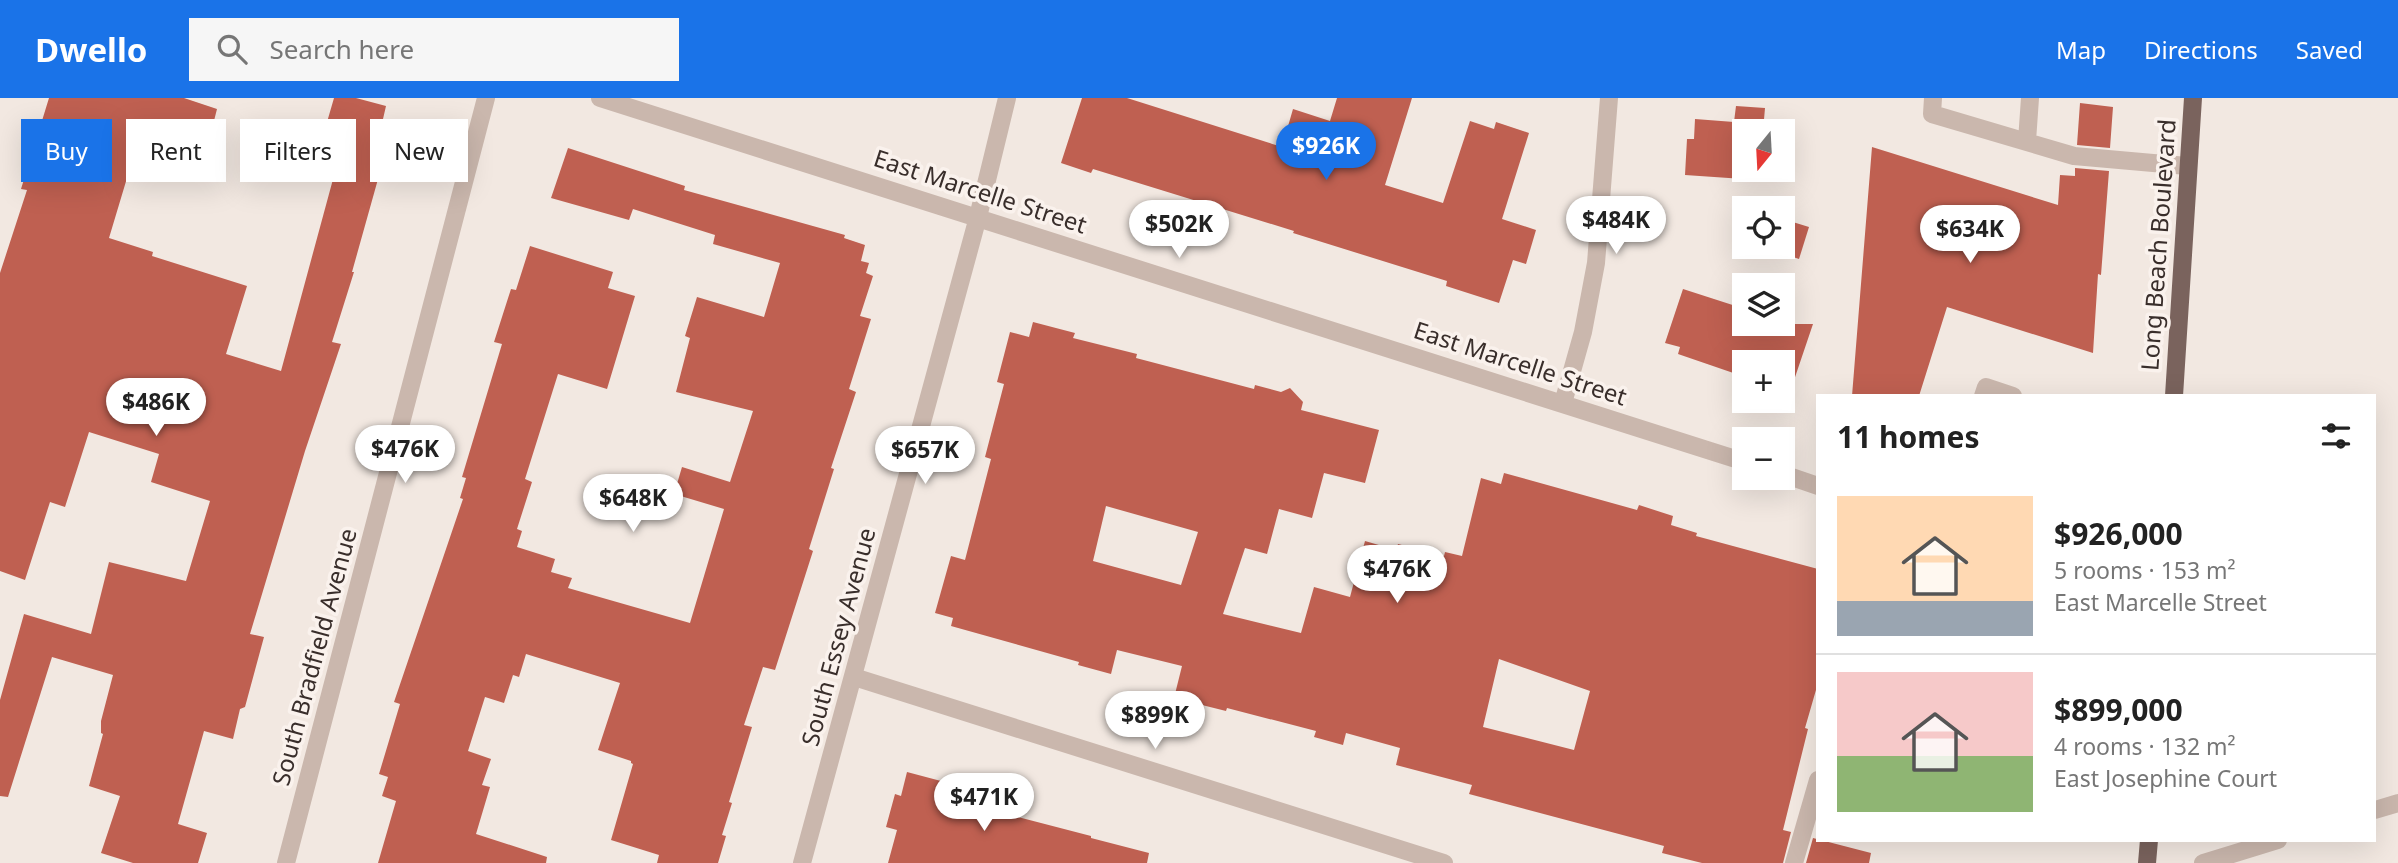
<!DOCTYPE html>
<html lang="en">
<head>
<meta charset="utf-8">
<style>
  body { margin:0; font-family:"Noto Sans",sans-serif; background:#f6f6f6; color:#222; height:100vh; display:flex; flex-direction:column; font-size:26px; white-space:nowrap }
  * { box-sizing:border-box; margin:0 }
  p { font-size:23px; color:#767676 }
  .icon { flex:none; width:38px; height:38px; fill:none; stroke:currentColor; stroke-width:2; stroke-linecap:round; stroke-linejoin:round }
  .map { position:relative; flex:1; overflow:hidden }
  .details { position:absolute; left:1816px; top:296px; width:560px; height:448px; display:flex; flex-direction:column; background:#fff; border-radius:0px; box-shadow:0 7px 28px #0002 }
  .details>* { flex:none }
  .guide { position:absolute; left:21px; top:21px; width:665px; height:63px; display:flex; gap:14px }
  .needle { width:46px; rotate:198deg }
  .buttons { position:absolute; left:1732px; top:21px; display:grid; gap:14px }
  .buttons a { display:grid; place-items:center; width:63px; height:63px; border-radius:0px; background:#fff; box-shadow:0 7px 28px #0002; font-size:35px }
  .price { position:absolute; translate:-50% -60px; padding:0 16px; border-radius:24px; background:#fff; color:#222; font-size:23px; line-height:46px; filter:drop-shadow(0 2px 4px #0008) }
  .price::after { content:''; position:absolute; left:50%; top:42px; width:21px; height:16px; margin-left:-10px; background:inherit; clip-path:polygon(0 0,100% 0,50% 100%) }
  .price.on { background:#1a73e8; color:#fff }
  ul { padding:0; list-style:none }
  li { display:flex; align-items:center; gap:21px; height:175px; padding:0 21px }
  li+li { border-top:2px solid #e0e0e0 }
  li span { display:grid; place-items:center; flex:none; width:196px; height:140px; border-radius:0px; color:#555 }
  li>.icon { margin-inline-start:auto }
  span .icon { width:84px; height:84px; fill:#fffc; stroke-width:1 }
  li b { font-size:30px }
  h2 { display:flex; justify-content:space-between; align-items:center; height:84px; padding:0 21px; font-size:30px }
  .chip { padding:0 24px; border-radius:0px; background:#fff; box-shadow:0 7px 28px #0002; font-size:24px; line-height:63px }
  .chip.on { background:#1a73e8; color:#fff }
  header { display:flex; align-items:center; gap:42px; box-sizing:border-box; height:98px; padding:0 35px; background:#1a73e8; color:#fff }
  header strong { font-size:33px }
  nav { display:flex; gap:38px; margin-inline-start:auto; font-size:24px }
  .search { width:490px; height:63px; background:#f6f6f6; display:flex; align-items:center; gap:18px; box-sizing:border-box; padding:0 24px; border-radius:0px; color:#767676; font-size:26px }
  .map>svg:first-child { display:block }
  .building { fill:#bf6051; fill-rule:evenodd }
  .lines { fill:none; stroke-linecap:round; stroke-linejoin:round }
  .lane { stroke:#cab7ad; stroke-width:18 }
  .street { stroke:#cab7ad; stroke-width:18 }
  .primary { stroke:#7a635d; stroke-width:18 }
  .labels { text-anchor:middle; stroke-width:7; stroke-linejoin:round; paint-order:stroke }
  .street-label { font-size:24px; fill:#392e2b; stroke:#faf2ed }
</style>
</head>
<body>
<header>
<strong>Dwello</strong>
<div class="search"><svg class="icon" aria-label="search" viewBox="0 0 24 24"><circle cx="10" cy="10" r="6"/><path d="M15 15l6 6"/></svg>Search here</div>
<nav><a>Map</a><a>Directions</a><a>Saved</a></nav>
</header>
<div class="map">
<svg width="2398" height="765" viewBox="0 0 2398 765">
  <rect width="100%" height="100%" fill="#f2e8e1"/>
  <path class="building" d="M49,0h135l33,11 -18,71 -66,-22 -24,80 44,14 -1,4 95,30 -21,68 55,17 64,-236 -20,-6 9,-31h22l30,8 -3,13 11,3 -42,150h2l-22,70 9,2 -36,107 -55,183 14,3 -19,70 -5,2 -7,30 -29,-8 -26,93 29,9 -9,30h-65l-32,-10 19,-57 -31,-10 14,-52 -2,-1v-12l12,-46 -61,-18 -44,140 -8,-1v-96l24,-86 67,20 18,-72 77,19 24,-80 -59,-19 8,-28 -70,-22 -24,75 -15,-5 -25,78 -25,-9v-298l27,-83 -6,-1z
    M1082,0h45l155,49 11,-38 37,12 7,-23h75l-27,87 58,18 27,-82 24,8 2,-7 33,11 -27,86 34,11 -10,34 -13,-4 -14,43 -53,-17 1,-5 -154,-48 1,-2 -201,-62 -2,4 -30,-10z
    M2080,5l33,4 -3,41 -33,-3z
    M1736,8l29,2 -2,23h-18v39h14l-1,10 -73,-5 2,-36h7l1,-20 39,3z
    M1872,49l186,58 2,-30 15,1v-8l34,3 -8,104 -3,-1 -5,79 -146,-46 -28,89h-67z
    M568,50l117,38 -1,4 161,45 -1,3 21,7 -4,16 8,2 -3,10 7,3 -13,40 11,3 -22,70 7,3 -25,76 3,1 -25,80 4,2 -38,119 -12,-3 -19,58 8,2 -23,75 3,1 -10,32 4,1 -8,27h-61l2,-8 -48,-15 22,-76 -2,-1v-2l-33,-11 22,-67 -94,-29 -7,23 -6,-2 -9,28 -19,-6 -17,54 23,8 -9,26 8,2 -14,47 71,23 -1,6h-168l18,-62 -14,-5 6,-19 -9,-3 21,-70 -6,-2 69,-203 -3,-1 6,-20 -4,-1 40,-133 -8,-2 17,-53 5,1 14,-44 83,26 -5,16 27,8 -28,93 -49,-15 -33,105 7,3 -15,47 5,2 -5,16 38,12 -4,13 21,6 -4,10 122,35 34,-114 -50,-15 8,-27 48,15 23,-71 -77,-19 14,-54 -5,-2 12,-39 67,20 16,-54 -67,-19 2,-9 -82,-26 -4,11 -78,-22z
    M1783,121l26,8 -10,32 -33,-11 17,-1z
    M1683,191l62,20v15h68l-23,68 -7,-3v-27h-38v15l-67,-23 2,-7 -15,-4z
    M1033,224l42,11 -2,5 64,16 -1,4 118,31 1,-4 26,7 9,-4 13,14 -2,8 78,20 -14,53 -41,-10 -12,45 -33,-9 -12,45 -22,-6 -22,66 78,19 13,-46 36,10 15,-56 31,9 2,-6 46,12 1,-4 17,4 19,-78 20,6 3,-11 133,37 2,-5 34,11 -2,9 26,8 -1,3 122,33v114l-13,45 3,1 -25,101 8,2 -8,31h-81l-40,-10 2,-7 -195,-52 3,-9 -76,-20 4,-17 -54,-15 -3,12 -29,-8 2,-6 -89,-23 -1,3 -52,-13 8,-32 -65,-16 -6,24 -33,-9 1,-3 -128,-36 2,-8 -18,-5 16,-57 14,4 26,-101 -6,-2 19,-73 -7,-2 13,-50 19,5zM1106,408l92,26 -17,53 -88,-24zM1499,561l91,32 -16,59 -91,-23z
    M907,674l49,13 -4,15 139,36v2l58,15 -2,10h-259l9,-33 -11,-3 9,-33 6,2z
    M1813,740l58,15 -2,10h-63z"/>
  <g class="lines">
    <path class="lane" d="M1933,0l-1,16 142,42 113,10
      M2027,43l3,-43
      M1983,298l3,-9 27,9
      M1794,765l24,-83"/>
    <path class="street" d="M600,0l1145,364
      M1563,305l20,-71 13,-69 13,-165
      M1783,376l35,12
      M854,579l590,186
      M2375,712l23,-7
      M286,765l200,-765
      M802,765l176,-646 29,-119
      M2203,765l75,-23"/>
    <path class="primary" d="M2174,298l19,-298
      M2147,765l2,-23"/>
  </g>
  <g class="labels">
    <g class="street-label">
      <text transform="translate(980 94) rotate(18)" y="8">East Marcelle Street</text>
      <text transform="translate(2159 147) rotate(-86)" y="8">Long Beach Boulevard</text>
      <text transform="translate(1520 266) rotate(18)" y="8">East Marcelle Street</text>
      <text transform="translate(839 539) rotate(-75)" y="8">South Essey Avenue</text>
      <text transform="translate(315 559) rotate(-75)" y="8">South Bradfield Avenue</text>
    </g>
  </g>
</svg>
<div class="buttons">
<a><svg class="needle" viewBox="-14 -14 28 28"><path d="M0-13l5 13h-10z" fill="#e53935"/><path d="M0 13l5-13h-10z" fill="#767676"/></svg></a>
<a><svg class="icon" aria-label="locate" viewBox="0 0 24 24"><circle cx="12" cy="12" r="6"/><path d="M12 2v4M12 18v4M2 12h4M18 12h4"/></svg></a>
<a><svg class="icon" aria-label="layers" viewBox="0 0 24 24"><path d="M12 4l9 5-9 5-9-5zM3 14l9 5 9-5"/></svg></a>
<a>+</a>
<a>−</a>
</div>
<b class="price on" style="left:1326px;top:84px">$926K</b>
<b class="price" style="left:1616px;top:158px">$484K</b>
<b class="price" style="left:1179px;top:162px">$502K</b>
<b class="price" style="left:1970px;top:167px">$634K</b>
<b class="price" style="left:156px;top:340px">$486K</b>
<b class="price" style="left:405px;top:387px">$476K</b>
<b class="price" style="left:925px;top:388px">$657K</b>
<b class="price" style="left:633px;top:436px">$648K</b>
<b class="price" style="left:1397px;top:507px">$476K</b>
<b class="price" style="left:1155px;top:653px">$899K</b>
<b class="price" style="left:984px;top:735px">$471K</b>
<div class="guide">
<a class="chip on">Buy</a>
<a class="chip">Rent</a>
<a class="chip">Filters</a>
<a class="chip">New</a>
</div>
<section class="details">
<h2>11 homes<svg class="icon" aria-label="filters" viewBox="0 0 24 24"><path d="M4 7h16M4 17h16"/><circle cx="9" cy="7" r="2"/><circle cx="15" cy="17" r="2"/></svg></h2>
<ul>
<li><span style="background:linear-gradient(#ffd9b3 75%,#9aa5b1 0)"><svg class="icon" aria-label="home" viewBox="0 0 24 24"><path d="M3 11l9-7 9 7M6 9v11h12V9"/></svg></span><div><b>$926,000</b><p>5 rooms · 153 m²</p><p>East Marcelle Street</p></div></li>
<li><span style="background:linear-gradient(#f6c9c9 60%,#8fb573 0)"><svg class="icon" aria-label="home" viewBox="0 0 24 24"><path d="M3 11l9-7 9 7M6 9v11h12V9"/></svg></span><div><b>$899,000</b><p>4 rooms · 132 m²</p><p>East Josephine Court</p></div></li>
</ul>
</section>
</div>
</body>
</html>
